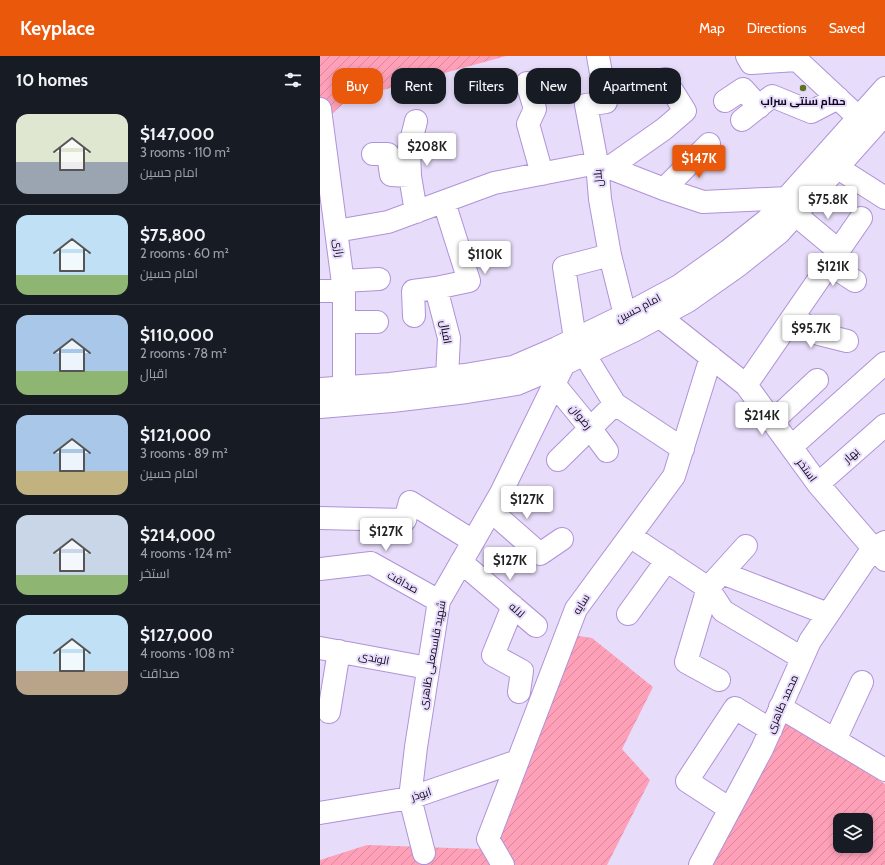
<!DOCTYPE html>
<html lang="en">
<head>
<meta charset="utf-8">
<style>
  body { margin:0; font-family:Cabin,Cairo,sans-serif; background:#20242c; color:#f1f3f6; height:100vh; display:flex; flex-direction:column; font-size:15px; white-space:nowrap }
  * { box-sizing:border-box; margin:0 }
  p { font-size:13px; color:#9ea1a6 }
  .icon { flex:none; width:22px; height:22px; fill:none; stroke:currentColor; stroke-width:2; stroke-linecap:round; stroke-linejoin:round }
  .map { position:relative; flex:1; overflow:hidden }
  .side { display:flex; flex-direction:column; background:#171b24; width:320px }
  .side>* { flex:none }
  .guide { position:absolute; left:12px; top:12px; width:380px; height:36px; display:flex; gap:8px }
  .tools { position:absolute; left:513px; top:757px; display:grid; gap:8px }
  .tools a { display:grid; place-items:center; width:40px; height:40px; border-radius:8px; background:#171b24; box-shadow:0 2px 6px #0003; font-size:20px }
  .price { position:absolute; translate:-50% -34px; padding:0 9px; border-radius:4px; background:#fff; color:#222; font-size:13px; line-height:26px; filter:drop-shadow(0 1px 2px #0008) }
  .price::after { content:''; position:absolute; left:50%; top:24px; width:12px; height:9px; margin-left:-6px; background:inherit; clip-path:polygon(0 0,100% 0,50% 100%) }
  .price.current { background:#ea580c; color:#fff }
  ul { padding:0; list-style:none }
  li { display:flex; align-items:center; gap:12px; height:100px; padding:0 16px }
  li+li { border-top:1px solid #363941 }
  li span { display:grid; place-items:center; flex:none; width:112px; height:80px; border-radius:12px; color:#555 }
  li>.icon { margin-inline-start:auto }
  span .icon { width:48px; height:48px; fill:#fffc; stroke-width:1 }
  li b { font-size:17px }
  h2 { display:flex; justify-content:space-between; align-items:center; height:48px; padding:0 16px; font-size:17px }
  .tag { padding:0 14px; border-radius:12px; background:#171b24; box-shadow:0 2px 6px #0003; font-size:14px; line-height:36px }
  .tag.current { background:#ea580c; color:#fff }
  header { display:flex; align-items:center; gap:24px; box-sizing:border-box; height:56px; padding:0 20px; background:#ea580c; color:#fff }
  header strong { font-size:19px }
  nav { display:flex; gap:22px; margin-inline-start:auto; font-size:14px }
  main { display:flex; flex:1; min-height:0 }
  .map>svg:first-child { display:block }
  .garden { fill:url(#garden-furrows); fill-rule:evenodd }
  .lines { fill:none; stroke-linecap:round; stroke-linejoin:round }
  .minor-casing { stroke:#b092d8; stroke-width:24 }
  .major-casing { stroke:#b092d8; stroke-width:24 }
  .minor { stroke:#fff; stroke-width:22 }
  .major { stroke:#fff; stroke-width:22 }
  .poi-dot { fill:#5e7424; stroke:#e7dcf9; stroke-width:1.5 }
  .labels { text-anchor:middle; stroke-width:4; stroke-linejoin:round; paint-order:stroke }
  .poi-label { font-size:11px; font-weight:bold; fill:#11051e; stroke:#e7dcf9 }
  .street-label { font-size:11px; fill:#11051e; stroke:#e7dcf9 }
</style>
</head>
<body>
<header>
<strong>Keyplace</strong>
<nav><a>Map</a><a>Directions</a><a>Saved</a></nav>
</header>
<main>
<section class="side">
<h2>10 homes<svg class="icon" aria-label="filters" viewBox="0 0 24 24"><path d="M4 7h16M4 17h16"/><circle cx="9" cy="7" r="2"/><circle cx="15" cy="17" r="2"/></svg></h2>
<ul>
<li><span style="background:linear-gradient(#dfe7d0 60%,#9aa5b1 0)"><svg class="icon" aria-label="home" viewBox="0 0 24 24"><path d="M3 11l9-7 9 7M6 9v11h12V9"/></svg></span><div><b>$147,000</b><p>3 rooms · 110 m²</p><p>امام حسین</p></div></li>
<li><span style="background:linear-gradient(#bfe0f5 75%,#8fb573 0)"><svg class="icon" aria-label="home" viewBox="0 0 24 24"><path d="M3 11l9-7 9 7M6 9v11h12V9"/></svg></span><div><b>$75,800</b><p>2 rooms · 60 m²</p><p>امام حسین</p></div></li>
<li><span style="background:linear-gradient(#a9c7e8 70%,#8fb573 0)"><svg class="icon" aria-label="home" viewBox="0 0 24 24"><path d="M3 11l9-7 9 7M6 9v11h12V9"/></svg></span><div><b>$110,000</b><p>2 rooms · 78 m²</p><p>اقبال</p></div></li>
<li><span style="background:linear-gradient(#a9c7e8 70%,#c2b280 0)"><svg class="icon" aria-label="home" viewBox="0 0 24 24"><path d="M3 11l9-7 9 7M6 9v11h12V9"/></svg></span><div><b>$121,000</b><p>3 rooms · 89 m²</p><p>امام حسین</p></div></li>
<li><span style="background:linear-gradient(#c9d6e8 75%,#8fb573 0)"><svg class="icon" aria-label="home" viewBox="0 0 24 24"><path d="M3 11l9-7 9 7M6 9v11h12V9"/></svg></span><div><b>$214,000</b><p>4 rooms · 124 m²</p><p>استخر</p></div></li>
<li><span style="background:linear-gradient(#bfe0f5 70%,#b9a48a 0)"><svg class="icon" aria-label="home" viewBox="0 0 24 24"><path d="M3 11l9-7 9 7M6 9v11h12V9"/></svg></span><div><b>$127,000</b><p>4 rooms · 108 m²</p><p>صداقت</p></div></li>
</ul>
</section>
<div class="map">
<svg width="565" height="809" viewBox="0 0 565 809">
  <defs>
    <pattern id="garden-furrows" width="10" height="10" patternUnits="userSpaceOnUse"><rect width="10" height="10" fill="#fda0b8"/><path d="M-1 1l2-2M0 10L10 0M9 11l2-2" fill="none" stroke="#d8889e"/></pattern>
  </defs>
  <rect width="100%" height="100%" fill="#e7dcf9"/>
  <path class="garden" d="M0,0h186l-159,44 -27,25z
    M240,577l32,5 61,49 -31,62 28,31 -43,85h-287v-5l47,-15 112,4z
    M464,664l101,64v81h-177zM520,764h26v26h-26z"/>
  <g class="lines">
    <defs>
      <path id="minor" d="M278,0l8,46 -20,3 11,58 3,36 10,56 15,60
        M427,0l4,7 46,-3 62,58
        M207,27l8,26 -7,15 14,50
        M405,45l18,-12 16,18
        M0,53l24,182v96
        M422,64l30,-24 39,16 27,-14
        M53,98h15l3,21 19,1
        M290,111l54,-38 21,-18 -20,-32
        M518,112l47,30
        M344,133l45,-45
        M96,156l-6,-36 -1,-27 7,-28
        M476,159l43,36
        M16,175l52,-9 106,-39 103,-20 67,26 39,13 85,-4
        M509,208l26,17
        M23,225l36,-2
        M116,232l13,50 -2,39
        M0,235h24
        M94,260l-1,-25 23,-3 33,-7 -25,-79
        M339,260l87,69 72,99 55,64 12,12
        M473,261l26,17 28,7
        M24,266h33
        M255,283l-11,-72 46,-12
        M264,298l31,50 68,45
        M234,328l36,44 17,23
        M426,329l115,-167
        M452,366l45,-42
        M471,391l94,-84
        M238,404l57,-56
        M498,428l67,-59
        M171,455l49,43 22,-15
        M0,462l85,2 5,-18 63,39
        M310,480l78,52 15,23 79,47
        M141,506l75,64
        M0,513l51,-6 68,38
        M402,517l106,41
        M193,550l-20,49 29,16 -3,21
        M308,558l39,-54
        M0,592l108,20
        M399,624l-33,-18 22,-74 38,-42
        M460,651l105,63
        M9,656l10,-61
        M515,684l27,-58
        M410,753l-43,-28 48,-73 36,22
        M0,757l90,-15 108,-37
        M104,797l-14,-55 6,-51 23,-146 62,-108 63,-129
        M183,809l-15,-26 88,-230 98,-133 37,-119
        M380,809l62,-116 48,-108 63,-93 12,-6"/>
      <path id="major" d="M0,333l70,-5 75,-9 48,-8 44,-19 68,-33 54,-29 49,-35 39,-31 118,-132
        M0,351l72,-6 75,-9 50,-8 47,-20 69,-33 55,-30 51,-36 40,-32 106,-119"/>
    </defs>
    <use href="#minor" class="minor-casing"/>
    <use href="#major" class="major-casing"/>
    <use href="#minor" class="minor"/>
    <use href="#major" class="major"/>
  </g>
  <circle class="poi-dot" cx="483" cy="32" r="4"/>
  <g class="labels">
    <g class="poi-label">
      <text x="483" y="49">حمام سنتی سراب</text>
    </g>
    <g class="street-label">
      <text transform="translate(278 122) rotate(-95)" y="4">بلال</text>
      <text transform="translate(19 192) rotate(82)" y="4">رازی</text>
      <text transform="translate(318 252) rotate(-28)" y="4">امام حسین</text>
      <text transform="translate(126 276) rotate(81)" y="4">اقبال</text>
      <text transform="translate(261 361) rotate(51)" y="4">رضوان</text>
      <text transform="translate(531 399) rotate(-42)" y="4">بهار</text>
      <text transform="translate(487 414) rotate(54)" y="4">استخر</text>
      <text transform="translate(83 526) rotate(29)" y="4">صداقت</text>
      <text transform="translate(261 548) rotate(-58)" y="4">سایه</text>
      <text transform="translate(197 554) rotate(41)" y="4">لاله</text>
      <text transform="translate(112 599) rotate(-80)" y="4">شهید قاسمعلی ظاهری</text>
      <text transform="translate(54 602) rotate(11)" y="4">الوندی</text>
      <text transform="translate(462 648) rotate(-66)" y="4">محمد طاهری</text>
      <text transform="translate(101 738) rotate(-18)" y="4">ابوذر</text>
    </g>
  </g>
</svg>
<div class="tools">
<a><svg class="icon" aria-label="layers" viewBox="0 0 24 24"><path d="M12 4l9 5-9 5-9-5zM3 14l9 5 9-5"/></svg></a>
</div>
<b class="price" style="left:107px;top:111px">$208K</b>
<b class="price current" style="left:379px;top:123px">$147K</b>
<b class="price" style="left:508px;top:164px">$75.8K</b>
<b class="price" style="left:165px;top:219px">$110K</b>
<b class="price" style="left:513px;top:231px">$121K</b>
<b class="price" style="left:491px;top:293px">$95.7K</b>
<b class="price" style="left:442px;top:380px">$214K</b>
<b class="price" style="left:207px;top:464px">$127K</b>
<b class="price" style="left:66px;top:496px">$127K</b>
<b class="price" style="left:190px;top:525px">$127K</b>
<div class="guide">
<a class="tag current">Buy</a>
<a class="tag">Rent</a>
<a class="tag">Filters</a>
<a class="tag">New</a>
<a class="tag">Apartment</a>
</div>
</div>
</main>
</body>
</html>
